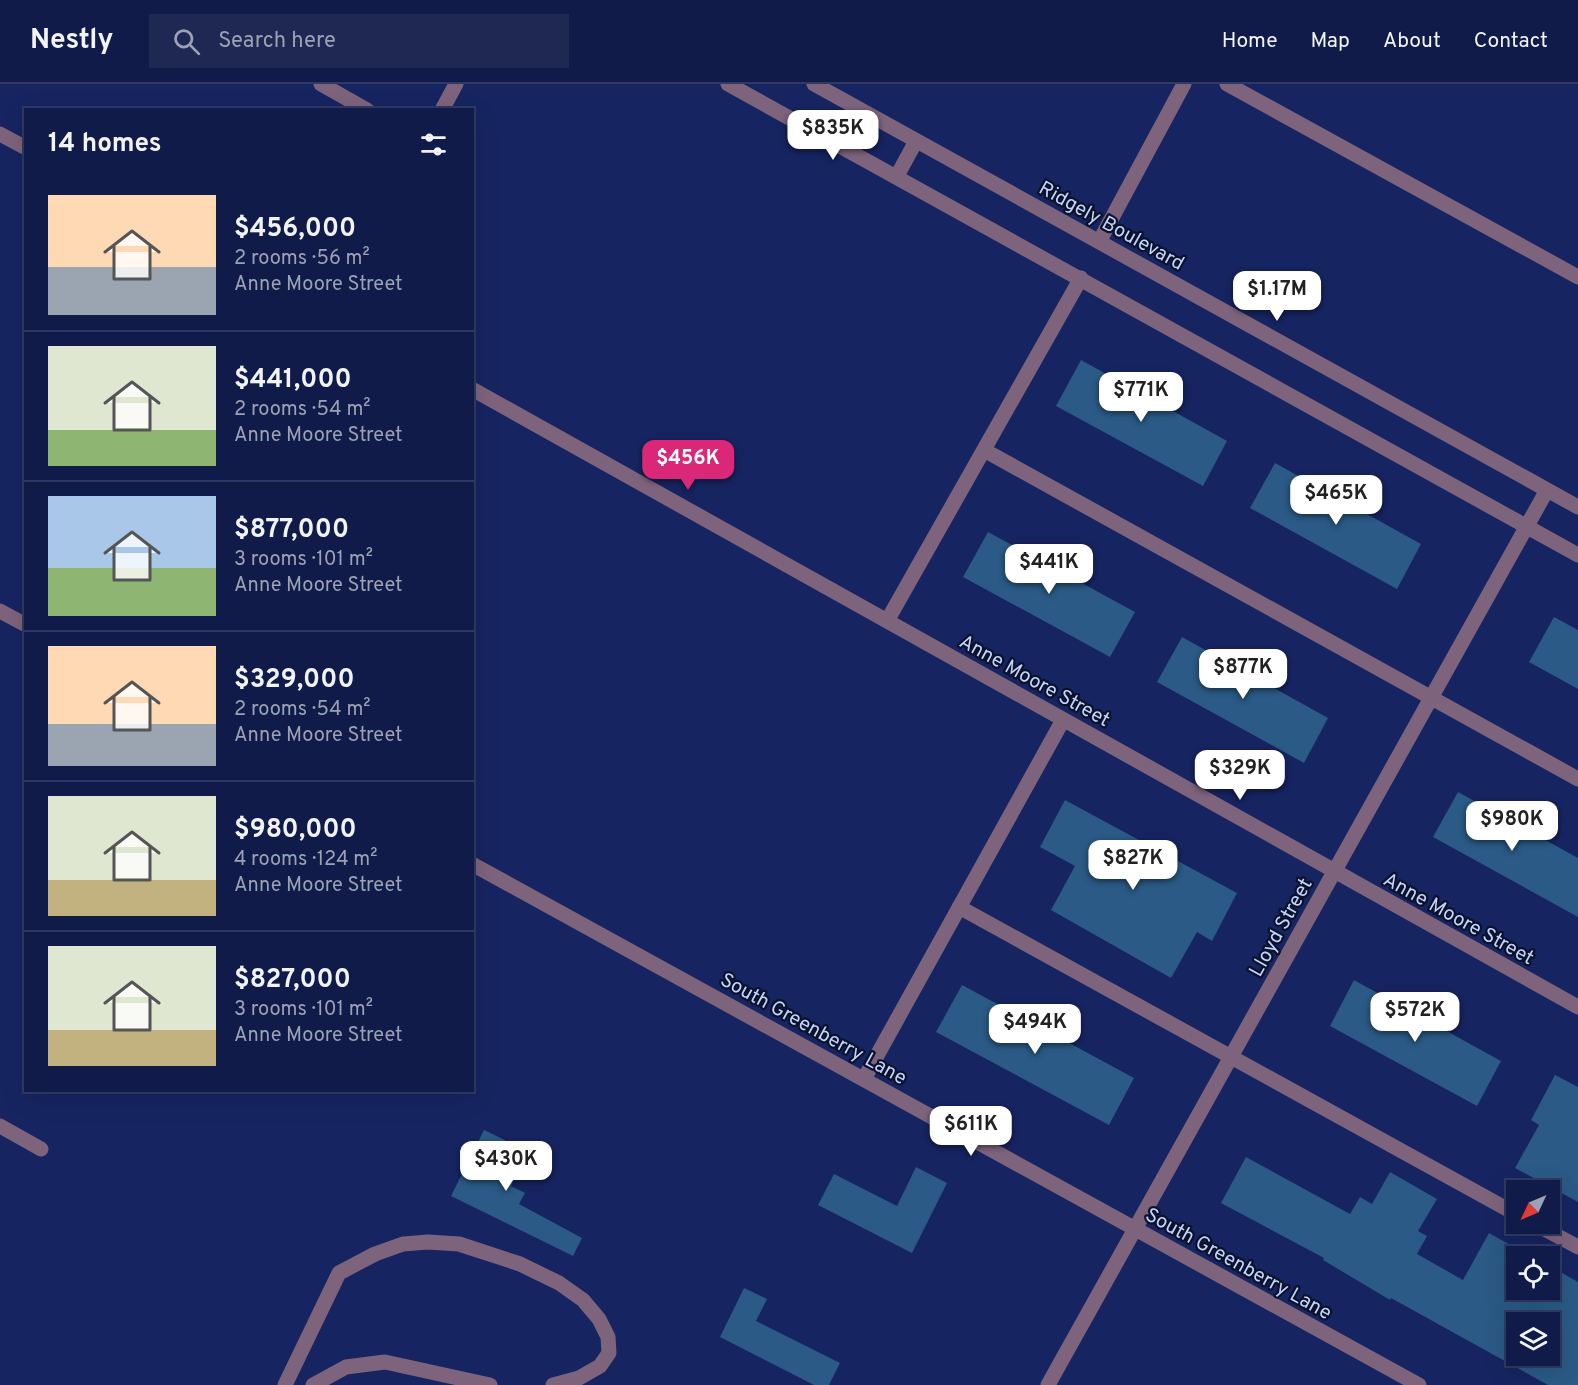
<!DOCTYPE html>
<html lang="en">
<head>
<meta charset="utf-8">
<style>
  body { margin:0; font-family:Overpass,sans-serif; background:#1e2853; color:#f1f3f6; height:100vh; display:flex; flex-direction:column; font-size:22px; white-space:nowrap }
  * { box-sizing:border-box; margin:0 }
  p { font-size:20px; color:#9ca1b4 }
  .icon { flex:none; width:33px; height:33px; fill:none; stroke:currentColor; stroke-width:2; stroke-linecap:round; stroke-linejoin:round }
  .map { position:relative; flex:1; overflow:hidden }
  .side { position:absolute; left:24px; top:24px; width:450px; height:984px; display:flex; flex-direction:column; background:#101b49; border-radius:0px; box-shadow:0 6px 24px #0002,0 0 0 2px #303961 }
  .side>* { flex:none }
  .needle { width:39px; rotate:226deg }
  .controls { position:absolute; left:1506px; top:1096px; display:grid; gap:12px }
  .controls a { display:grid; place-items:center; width:54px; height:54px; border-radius:0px; background:#101b49; box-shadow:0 6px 24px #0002,0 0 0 2px #303961; font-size:30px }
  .price { position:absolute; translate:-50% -51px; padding:0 14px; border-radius:12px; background:#fff; color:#222; font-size:20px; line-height:39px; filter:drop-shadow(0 2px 3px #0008) }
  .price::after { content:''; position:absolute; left:50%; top:36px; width:18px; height:14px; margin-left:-9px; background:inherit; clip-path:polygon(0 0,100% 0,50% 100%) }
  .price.current { background:#db2777; color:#fff }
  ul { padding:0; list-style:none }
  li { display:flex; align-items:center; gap:18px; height:150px; padding:0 24px }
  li+li { border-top:2px solid #303961 }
  li span { display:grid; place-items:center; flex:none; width:168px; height:120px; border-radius:0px; color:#555 }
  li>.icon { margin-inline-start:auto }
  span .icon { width:72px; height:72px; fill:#fffc; stroke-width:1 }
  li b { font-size:26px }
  h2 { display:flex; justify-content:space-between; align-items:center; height:72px; padding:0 24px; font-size:26px }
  header { display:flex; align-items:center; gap:36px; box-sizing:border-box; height:84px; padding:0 30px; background:#101b49; border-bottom:2px solid #303961 }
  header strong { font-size:28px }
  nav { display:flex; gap:33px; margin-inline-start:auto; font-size:21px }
  .search { width:420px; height:54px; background:#1e2853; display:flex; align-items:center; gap:15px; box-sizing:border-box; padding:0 21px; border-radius:0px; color:#9ca1b4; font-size:22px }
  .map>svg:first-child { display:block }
  .building { fill:#2a5a85; fill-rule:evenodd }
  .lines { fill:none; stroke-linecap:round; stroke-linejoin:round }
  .minor { stroke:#7d637b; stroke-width:15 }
  .labels { text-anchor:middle; stroke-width:4.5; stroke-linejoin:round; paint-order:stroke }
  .street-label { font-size:20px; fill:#c5d4fa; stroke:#0a122c }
</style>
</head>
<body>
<header>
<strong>Nestly</strong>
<div class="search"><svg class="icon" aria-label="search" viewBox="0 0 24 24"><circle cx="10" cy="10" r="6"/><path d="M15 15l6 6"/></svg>Search here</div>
<nav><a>Home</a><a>Map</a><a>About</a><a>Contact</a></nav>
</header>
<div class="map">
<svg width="1578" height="1301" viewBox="0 0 1578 1301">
  <rect width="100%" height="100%" fill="#162461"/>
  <path class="building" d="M1081,276l146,81 -24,45 -147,-80z
    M1275,379l146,81 -24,45 -147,-81z
    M988,448l147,80 -25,45 -147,-80z
    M1554,533l24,13v59l-49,-27z
    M1182,553l146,81 -24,45 -147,-81z
    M1458,708l120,66v59l-145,-80z
    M1065,716l172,93 -25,48 -15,-9 -26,46 -120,-68 24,-44 -35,-19z
    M1354,896l147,81 -24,45 -147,-80z
    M962,901l172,93 -25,47 -173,-93z
    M1555,991l23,12v115l-63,-34 24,-43 -8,-5z
    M484,1046l44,21 -17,35 14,7 -6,11 63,34 -9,18 -122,-60z
    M1246,1073l104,57 10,-17 12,7 18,-32 47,27 -19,32 9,5 -10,18 46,26 26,-47 43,24h-16v33h34v-24l28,16v103h-30l-157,-87 -1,2 -67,-40 1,-2 -103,-55zM1516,1239h34v33h-34z
    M916,1083l31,16 -35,70 -94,-48 16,-31 63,32z
    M744,1204l23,11 -11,22 84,42 -11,22h-15l-94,-48z"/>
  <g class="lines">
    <path class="minor" d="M321,0l46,26
      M728,0l850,471
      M814,0l764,423
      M1227,0l351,193
      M442,26l14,-26
      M0,50l26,14
      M897,92l19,-35
      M1099,158l85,-158
      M472,305l1106,618
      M984,366l594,329
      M0,527l26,14
      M887,537l194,-343
      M472,780l947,521
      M959,823l557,307
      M864,995l199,-359
      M0,1042l41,23
      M1535,1140l43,23
      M285,1301l54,-112 36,-19 28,-10 25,-2 31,2 61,20 39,19 24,17 16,19 9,18 1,16 -9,13 -21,12 -26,7
      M313,1301l33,-18 39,-5 105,23
      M1048,1301l499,-895"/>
  </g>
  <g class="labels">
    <g class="street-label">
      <text transform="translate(1112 141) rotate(29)" y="7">Ridgely Boulevard</text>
      <text transform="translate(1035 596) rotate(29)" y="7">Anne Moore Street</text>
      <text transform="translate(1459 834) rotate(29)" y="7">Anne Moore Street</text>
      <text transform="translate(1280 843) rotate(-61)" y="7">Lloyd Street</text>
      <text transform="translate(814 944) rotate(29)" y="7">South Greenberry Lane</text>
      <text transform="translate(1239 1179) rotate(29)" y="7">South Greenberry Lane</text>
    </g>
  </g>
</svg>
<div class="controls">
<a><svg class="needle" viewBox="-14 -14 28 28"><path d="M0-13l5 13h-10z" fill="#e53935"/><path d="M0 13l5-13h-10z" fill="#9ca1b4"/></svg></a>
<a><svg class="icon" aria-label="locate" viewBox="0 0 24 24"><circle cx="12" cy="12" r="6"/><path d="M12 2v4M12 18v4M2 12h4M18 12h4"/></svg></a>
<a><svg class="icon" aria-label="layers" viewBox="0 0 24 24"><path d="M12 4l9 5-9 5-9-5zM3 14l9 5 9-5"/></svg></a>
</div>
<b class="price" style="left:833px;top:77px">$835K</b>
<b class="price" style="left:1277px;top:238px">$1.17M</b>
<b class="price" style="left:1141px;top:339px">$771K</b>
<b class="price current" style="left:688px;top:407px">$456K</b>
<b class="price" style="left:1336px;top:442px">$465K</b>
<b class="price" style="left:1049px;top:511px">$441K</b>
<b class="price" style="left:1243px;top:616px">$877K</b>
<b class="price" style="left:1240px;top:717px">$329K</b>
<b class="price" style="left:1512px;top:768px">$980K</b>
<b class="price" style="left:1133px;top:807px">$827K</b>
<b class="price" style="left:1415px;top:959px">$572K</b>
<b class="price" style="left:1035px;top:971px">$494K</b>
<b class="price" style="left:971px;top:1073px">$611K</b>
<b class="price" style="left:506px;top:1108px">$430K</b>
<section class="side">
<h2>14 homes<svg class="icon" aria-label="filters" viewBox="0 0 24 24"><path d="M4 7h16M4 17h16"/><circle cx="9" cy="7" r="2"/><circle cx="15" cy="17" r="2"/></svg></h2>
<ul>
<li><span style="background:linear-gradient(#ffd9b3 60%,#9aa5b1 0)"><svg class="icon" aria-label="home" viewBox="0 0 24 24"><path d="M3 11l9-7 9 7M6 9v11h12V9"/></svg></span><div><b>$456,000</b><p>2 rooms · 56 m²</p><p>Anne Moore Street</p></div></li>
<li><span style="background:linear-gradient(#dfe7d0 70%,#8fb573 0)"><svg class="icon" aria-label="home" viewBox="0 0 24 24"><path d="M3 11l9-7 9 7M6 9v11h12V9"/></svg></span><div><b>$441,000</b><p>2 rooms · 54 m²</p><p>Anne Moore Street</p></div></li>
<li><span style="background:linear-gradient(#a9c7e8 60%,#8fb573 0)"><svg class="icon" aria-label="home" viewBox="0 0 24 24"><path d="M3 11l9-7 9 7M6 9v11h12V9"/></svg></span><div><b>$877,000</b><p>3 rooms · 101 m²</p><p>Anne Moore Street</p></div></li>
<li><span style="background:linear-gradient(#ffd9b3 65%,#9aa5b1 0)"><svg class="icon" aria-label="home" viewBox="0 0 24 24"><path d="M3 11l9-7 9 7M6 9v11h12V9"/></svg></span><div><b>$329,000</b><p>2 rooms · 54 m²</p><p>Anne Moore Street</p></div></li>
<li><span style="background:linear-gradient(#dfe7d0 70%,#c2b280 0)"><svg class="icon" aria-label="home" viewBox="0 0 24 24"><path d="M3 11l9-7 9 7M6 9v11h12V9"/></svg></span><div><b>$980,000</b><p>4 rooms · 124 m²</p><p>Anne Moore Street</p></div></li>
<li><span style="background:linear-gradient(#dfe7d0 70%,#c2b280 0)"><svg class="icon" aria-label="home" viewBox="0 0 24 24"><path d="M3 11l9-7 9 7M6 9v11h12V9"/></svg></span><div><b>$827,000</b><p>3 rooms · 101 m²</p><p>Anne Moore Street</p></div></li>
</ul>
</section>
</div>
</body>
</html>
